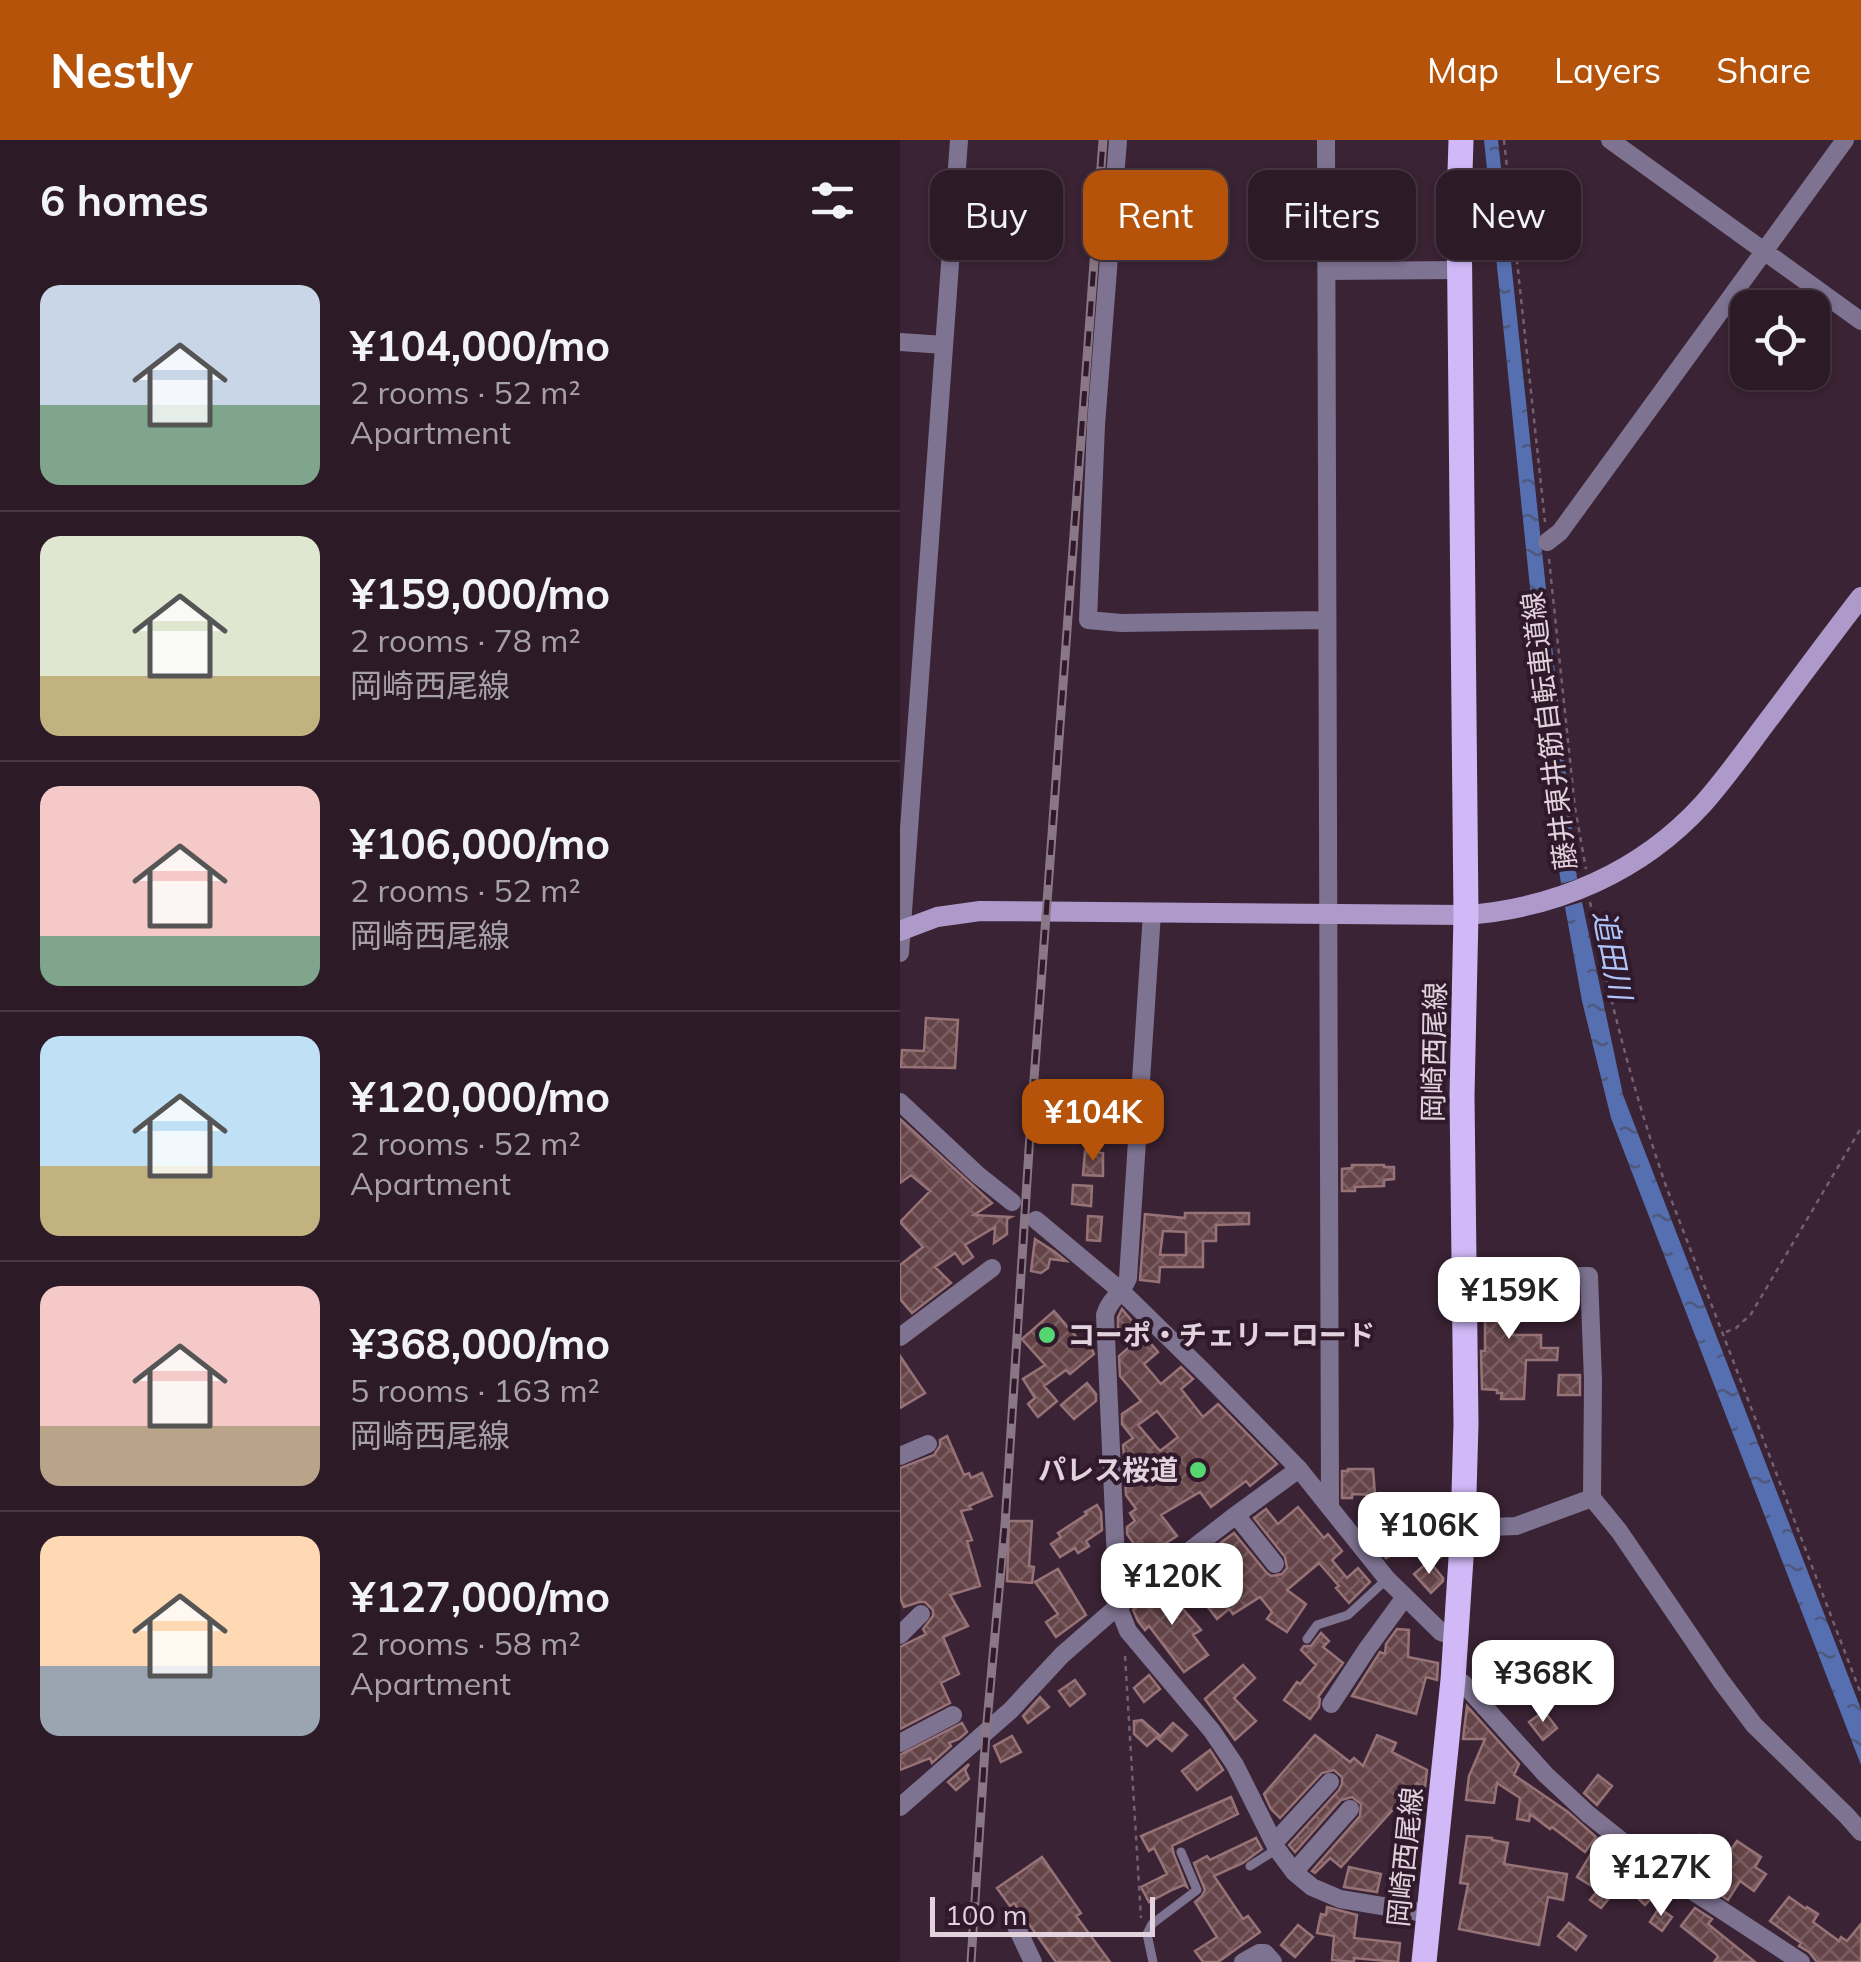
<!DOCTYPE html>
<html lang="en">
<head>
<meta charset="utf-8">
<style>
  body { margin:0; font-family:Mulish,"Noto Sans JP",sans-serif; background:#34232f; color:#f1f3f6; height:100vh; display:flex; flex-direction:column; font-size:38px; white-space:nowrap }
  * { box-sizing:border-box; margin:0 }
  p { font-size:32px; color:#a6a1a7 }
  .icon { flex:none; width:55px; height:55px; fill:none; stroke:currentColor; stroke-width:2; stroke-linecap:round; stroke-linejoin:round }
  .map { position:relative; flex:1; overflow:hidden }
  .drawer { display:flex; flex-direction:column; background:#2c1a27; width:900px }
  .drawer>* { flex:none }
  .hud { position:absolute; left:30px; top:30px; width:780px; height:90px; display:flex; gap:20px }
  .buttons { position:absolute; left:830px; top:150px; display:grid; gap:20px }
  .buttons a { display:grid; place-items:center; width:100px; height:100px; border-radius:20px; background:#2c1a27; box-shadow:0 2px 8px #0004,0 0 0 2px #483844; font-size:50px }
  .scale { position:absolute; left:30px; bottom:25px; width:225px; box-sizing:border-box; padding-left:10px; border:5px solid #e1d2dd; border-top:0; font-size:28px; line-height:35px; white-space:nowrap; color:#e1d2dd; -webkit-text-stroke:8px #30192a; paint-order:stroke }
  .price { position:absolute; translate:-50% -85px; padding:0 22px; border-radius:20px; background:#fff; color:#222; font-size:32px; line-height:65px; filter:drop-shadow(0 2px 5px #0008) }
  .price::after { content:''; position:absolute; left:50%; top:60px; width:30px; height:22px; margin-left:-15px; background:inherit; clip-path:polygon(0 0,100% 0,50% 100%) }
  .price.active { background:#b45309; color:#fff }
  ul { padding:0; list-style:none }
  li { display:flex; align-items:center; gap:30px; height:250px; padding:0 40px }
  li+li { border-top:2px solid #483844 }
  li span { display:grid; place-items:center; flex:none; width:280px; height:200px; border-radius:20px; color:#555 }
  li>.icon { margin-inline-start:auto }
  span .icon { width:120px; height:120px; fill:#fffc; stroke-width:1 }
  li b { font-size:42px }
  h2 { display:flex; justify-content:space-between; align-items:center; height:120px; padding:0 40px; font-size:42px }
  .chip { padding:0 35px; border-radius:20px; background:#2c1a27; box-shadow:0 2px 8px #0004,0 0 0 2px #483844; font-size:35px; line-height:90px }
  .chip.active { background:#b45309; color:#fff }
  header { display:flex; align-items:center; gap:60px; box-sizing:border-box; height:140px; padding:0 50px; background:#b45309; color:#fff }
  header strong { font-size:48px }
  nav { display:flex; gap:55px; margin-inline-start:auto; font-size:35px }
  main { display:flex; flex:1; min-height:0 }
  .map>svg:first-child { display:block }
  .water { fill:url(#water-ripples) }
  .building { fill:url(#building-cross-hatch); stroke:#977377; stroke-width:2.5; fill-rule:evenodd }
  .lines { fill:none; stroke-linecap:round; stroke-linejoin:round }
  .path { stroke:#74606f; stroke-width:2.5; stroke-dasharray:5 5; stroke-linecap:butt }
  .lane { stroke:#7e7391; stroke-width:9 }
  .street { stroke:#7e7391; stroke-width:18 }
  .secondary { stroke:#ad9acb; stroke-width:20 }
  .primary { stroke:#d1b9f8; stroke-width:25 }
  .rail-casing { stroke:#8a7785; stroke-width:9 }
  .rail { stroke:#30192a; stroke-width:5; stroke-dasharray:15; stroke-linecap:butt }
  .poi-dot { fill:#56d671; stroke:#30192a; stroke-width:4 }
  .labels { text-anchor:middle; stroke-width:8; stroke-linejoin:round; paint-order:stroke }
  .street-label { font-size:28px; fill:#e1d2dd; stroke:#30192a }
  .poi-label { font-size:28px; font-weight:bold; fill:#e1d2dd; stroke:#30192a; text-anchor:start }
  .water-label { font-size:30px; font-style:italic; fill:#afc6fd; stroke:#30192a }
</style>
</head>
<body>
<header>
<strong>Nestly</strong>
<nav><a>Map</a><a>Layers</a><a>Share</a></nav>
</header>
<main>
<section class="drawer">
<h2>6 homes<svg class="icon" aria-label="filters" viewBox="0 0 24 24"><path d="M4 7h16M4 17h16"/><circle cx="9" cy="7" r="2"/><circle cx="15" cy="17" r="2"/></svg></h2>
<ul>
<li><span style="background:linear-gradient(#c9d6e8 60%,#7fa58c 0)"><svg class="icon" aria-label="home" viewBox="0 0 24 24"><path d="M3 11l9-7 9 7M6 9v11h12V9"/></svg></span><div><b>¥104,000/mo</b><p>2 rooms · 52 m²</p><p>Apartment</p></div></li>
<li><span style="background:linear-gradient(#dfe7d0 70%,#c2b280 0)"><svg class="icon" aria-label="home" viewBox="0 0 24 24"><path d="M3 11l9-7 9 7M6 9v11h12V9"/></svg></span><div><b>¥159,000/mo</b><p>2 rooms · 78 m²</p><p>岡崎西尾線</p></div></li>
<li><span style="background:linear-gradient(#f6c9c9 75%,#7fa58c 0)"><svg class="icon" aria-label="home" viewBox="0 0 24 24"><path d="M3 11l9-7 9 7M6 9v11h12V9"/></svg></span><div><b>¥106,000/mo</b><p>2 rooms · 52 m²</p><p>岡崎西尾線</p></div></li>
<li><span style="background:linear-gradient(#bfe0f5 65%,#c2b280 0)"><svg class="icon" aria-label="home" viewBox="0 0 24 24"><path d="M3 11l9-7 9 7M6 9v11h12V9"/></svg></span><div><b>¥120,000/mo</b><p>2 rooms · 52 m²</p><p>Apartment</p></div></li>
<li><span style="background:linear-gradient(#f6c9c9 70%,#b9a48a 0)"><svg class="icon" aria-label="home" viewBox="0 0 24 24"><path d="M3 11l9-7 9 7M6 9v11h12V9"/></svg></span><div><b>¥368,000/mo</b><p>5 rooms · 163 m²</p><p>岡崎西尾線</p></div></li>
<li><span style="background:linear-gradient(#ffd9b3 65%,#9aa5b1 0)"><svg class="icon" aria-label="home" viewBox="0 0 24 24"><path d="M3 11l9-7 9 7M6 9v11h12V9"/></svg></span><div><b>¥127,000/mo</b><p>2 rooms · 58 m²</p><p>Apartment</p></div></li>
</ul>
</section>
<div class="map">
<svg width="961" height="1822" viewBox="0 0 961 1822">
  <defs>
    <pattern id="water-ripples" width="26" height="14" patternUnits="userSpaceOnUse" patternTransform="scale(2.5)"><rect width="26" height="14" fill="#566fb0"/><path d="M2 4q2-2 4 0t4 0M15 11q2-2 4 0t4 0" fill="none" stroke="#4e597e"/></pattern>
    <pattern id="building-cross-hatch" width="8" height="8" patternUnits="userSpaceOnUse" patternTransform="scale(2.5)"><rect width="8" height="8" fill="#654448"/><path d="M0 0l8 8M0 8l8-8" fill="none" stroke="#7b5e62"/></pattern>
  </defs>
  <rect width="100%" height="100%" fill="#3a2334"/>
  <path class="water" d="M584,0h14l79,739 -16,5 -11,-81 -10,-118z
    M682,762l41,193 238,614v56l-250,-647 -29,-117 -17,-94z"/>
  <path class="building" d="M26,878l32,2 -3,48 -54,-1 1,-17 22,1z
    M0,979l92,84 -18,12 37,2 -4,2v15l-13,9 1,-16 -30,18 8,12 -10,7 -8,-11 -20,14 16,16 -39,30 -12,-14v-34l23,-18 -23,-25 30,-31 -19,-16 -11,8z
    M185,1011l18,2v23l-20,-1z
    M452,1025h32v2h10v12l-10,1v6l-29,1v4h-13v-22l10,-1z
    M173,1045l19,1 -1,20 -19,-2z
    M285,1073h64v11l-33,1v16h-13v26h-43l-1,15 -19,-2 5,-66 40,4zM263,1091l23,1v23h-26z
    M188,1076l14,1 -2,24 -13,-1z
    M135,1099l20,13 11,9 -16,-2 -2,9 -7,5 -10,-2z
    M581,1149h59v21h-27v25h28v13h17l-1,12h-31l-2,39h-23l1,-6h-5v-3l-15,-1 -1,-38h4v-34h-4z
    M222,1169l36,43 -14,12 17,20 20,-17 12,12 -12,10 22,28 15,-13 59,60 -27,22 -4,-5 -35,26 -11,-15 -39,23 16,21 -11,7 1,1 -23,20 1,2 -16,12 -1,-21 9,-9 -10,-14v-7l8,-6 -5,-8 6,-4 -10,-14 -1,-19 9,-7 -10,-14 -1,-10 10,-7 -11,-14v-10l19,-13 -21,-25 -1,-20 15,-13 -16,-15v-11zM257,1271l21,26 -18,14 -22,-26z
    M154,1171l26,30 13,-12 1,15 -3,3 3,7 -24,20 -4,-4 -22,16 13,15 -19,16 -10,-13 7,-6 -12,-19 22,-14 -23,-26z
    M0,1216l25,37 -25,15z
    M659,1235h21v20h-22z
    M187,1243l9,11v7l-22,18 -13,-14z
    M47,1296l17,39 5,-2 2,5 11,-5 10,23 -23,10 2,3 -10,2 11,29 -5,1 13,45 -30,9 18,31 -25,11 16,37 -18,9 9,20 -50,26v-82l26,-13 -3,-5 10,-13v-6l-8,-8h-6l-15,5 -4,-9v-130l34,-13 6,-9v-6z
    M448,1329h25l2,26 -23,-1v4h-10v-27h6z
    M504,1362l1,4 28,-2 1,15h-2l9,38 -18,4 -5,-20 -32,17 -9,-16 -2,2 -16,-21z
    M197,1365l4,7 1,18 -16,11 3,5 -11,7 -3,-5 -15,9 -9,-13 10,-7 -3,-4 29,-19 -2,-2z
    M398,1367l26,31 4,-4 14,17 -10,9 15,18 11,-10 12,14 -21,21 -13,-15 3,-2 -20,-23 -32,27 19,14 -19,28 -20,-13 5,-7 -12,-15 -27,17 -4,-5 -12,10 -31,-40 12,-10 -2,-2 22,-17 -3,-3 19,-14 32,39 5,4 11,-2 5,-6 -2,-11 -31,-39 12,-9 12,15z
    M109,1381h23l-3,45 5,1 -2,16 -25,-2z
    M529,1421l14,17v3l-12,12 -17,-19z
    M158,1429l28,46 -30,22 -10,-15 12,-8 -23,-32z
    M264,1447l37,43 -8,5 15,20 -24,17 -35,-46 -4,4 -7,-9 -5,-11z
    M497,1489l12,1 -1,27 30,6 -1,17 -11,-3 -10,37 -64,-18 28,-44 5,2 1,-10z
    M421,1493l8,8 -6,6 20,16 -25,34 2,2 -1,8 -9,12 -26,-19 13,-18 3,2 16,-19 -15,-15 3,-4h7z
    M343,1525l12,13 -21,20 22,23 -21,19 -30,-41z
    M249,1535l11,14 -16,13 -10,-14z
    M175,1540l10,14 -15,12 -11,-15z
    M140,1557l9,10 -21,16 -5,-7z
    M567,1566l52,58 -5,11 54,37 28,25 -11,15 -33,-25 -2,2 -20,-15 -1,7 -12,-2 3,-21 -23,-15 -3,20 -28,-3 3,-24 16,-37h-22z
    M644,1571l13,17 -14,12 -14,-18z
    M242,1580l17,15 -12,11 -13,-12v-13z
    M62,1583l5,9 -8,7 -10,4 2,3 -19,17 -2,-5 -30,12v-15z
    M273,1583l14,12 -15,16 -14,-12z
    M415,1595l35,27 4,-4 9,8 14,-31 19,8 -4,9 35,18 -2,17 -8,-4 -76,84 -11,-9 -15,15 -3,-2 48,-55 1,-12 -9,-7 -11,3 -46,52 -6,-7 50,-55 3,-6v-7l-8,-7 -12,3 -42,45 -9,-9 -7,-15z
    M112,1596l9,16 -20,10 -7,-16z
    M310,1610l13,20 -26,20 -15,-19z
    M69,1624l-4,6 4,9 -13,11 -8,-8z
    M698,1635l14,11 -15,19 -13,-12z
    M331,1657l7,17 -66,32 2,9 13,32 -3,-2 -10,4 -25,13 -8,-15 26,-13 -13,-26 -5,3 -8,-15z
    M801,1695l29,16 7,-10 24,16 -6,10 11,7 -12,17 -14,-10 -12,19 -47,-31z
    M567,1696l25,2v2l16,3 -4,21 63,10 -4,26 -15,-3 -9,48 -80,-16 9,-45 -8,-1z
    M356,1698l6,11 -19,14 -29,13 29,43 5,-3 12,16 -42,30h-15l-8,-11 22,-14 -22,-35 7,-6 3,-6 -11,-27 13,-7 3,4z
    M695,1707l17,11 -9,15 16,13 -18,22 -11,-8 8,-10 -21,-13z
    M142,1717l39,56 -5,3 34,46h-54l-42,-59 -4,3 -13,-18z
    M449,1727l32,7 -4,18 -33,-5z
    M746,1737l13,13 -14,15 -14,-13z
    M889,1757l17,12 1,-2 11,7 -5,8 26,19 2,-4 6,4 14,-17v38h-44l-8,-10 -10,-6 2,-3 -31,-22z
    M427,1767l30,8 -3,23 46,5 -2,19 -44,-4v4l-22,-2 2,-24 -17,-3 4,-19 5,1z
    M759,1768l13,9 -10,14 -12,-9z
    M795,1768l17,11 -4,5 47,38h-41l4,-5 -2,-3 -35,-28z
    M669,1783l17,13 -10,14 -18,-14z
    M398,1785l15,12 -18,20 -14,-12z"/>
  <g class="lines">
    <path class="path" d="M604,0l41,382
      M649,419l26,249 11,61
      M690,762c19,97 44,191 76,284l195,508
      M826,1192l10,-4 15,-14 110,-186
      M225,1516l16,262"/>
    <path class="lane" d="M407,1499l10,-14 31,-10 39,-36
      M350,1726l27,-17
      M253,1822l-6,-28 5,-10 45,-34 -16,-38"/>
    <path class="street" d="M218,0l-22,285 -8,195 33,3 206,-3
      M426,0l4,1366
      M710,0l251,181
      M427,131l134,-1
      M0,202l44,3
      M647,402l13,-10 285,-392
      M252,773l-24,365c-5,15 -19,21 -23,37l13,291 10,25 84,100 23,34 42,84 17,23 18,15 28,12 90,15
      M0,813l59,-813
      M0,962l78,73 34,27
      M136,1080l85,71 84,82 94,96 88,110 54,53 14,5
      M566,1137l123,-1 4,104 -1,118 27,33 102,150 33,44 93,91 14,16
      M0,1197l92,-69
      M0,1316l28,-12
      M336,1375l39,49
      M563,1388l53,-2 76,-28
      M0,1495l21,-21
      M553,1540l10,3 83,92 42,39 60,48 153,100
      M431,1564l36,-55 38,-52
      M0,1603l53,-28
      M0,1667l111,-97 51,-55 56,-49 118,-91 63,-46
      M374,1703l56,-61
      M394,1732l56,-63
      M115,1784l18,38
      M343,1822l16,-9h6l8,9"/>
    <path class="secondary" d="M0,791l37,-14 43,-6 486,4c91,-7 175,-43 237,-111 24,-27 44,-56 66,-85 31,-41 61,-82 92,-122"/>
    <path class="primary" d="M524,1822l29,-282 10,-152 3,-104 -4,-328 4,-181 -7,-710 2,-65"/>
    <defs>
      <path id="rail" d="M71,1822l15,-229 19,-208 25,-391 73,-994"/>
    </defs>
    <use href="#rail" class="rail-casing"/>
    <use href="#rail" class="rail"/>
  </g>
  <g class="poi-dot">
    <circle cx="147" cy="1195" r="10"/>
    <circle cx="298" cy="1330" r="10"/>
  </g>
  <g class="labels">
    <g class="street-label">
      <text transform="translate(649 591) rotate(-97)" y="10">藤井東井筋自転車道線</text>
      <text transform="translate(534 912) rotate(-89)" y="10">岡崎西尾線</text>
      <text transform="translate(505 1717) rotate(-84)" y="10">岡崎西尾線</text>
    </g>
    <g class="poi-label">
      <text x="167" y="1205">コーポ・チェリーロード</text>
      <text x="278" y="1340" text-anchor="end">パレス桜道</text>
    </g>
    <g class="water-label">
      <text transform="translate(712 815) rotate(79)" y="10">追田川</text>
    </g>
  </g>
</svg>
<div class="buttons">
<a><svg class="icon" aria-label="locate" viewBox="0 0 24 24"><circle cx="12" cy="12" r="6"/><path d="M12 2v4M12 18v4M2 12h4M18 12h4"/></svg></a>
</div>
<div class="scale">100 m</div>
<b class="price active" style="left:193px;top:1024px">¥104K</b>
<b class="price" style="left:609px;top:1202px">¥159K</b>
<b class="price" style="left:529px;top:1437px">¥106K</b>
<b class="price" style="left:272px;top:1488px">¥120K</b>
<b class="price" style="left:643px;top:1585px">¥368K</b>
<b class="price" style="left:761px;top:1779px">¥127K</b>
<div class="hud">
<a class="chip">Buy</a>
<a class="chip active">Rent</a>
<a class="chip">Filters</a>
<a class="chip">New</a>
</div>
</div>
</main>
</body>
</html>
